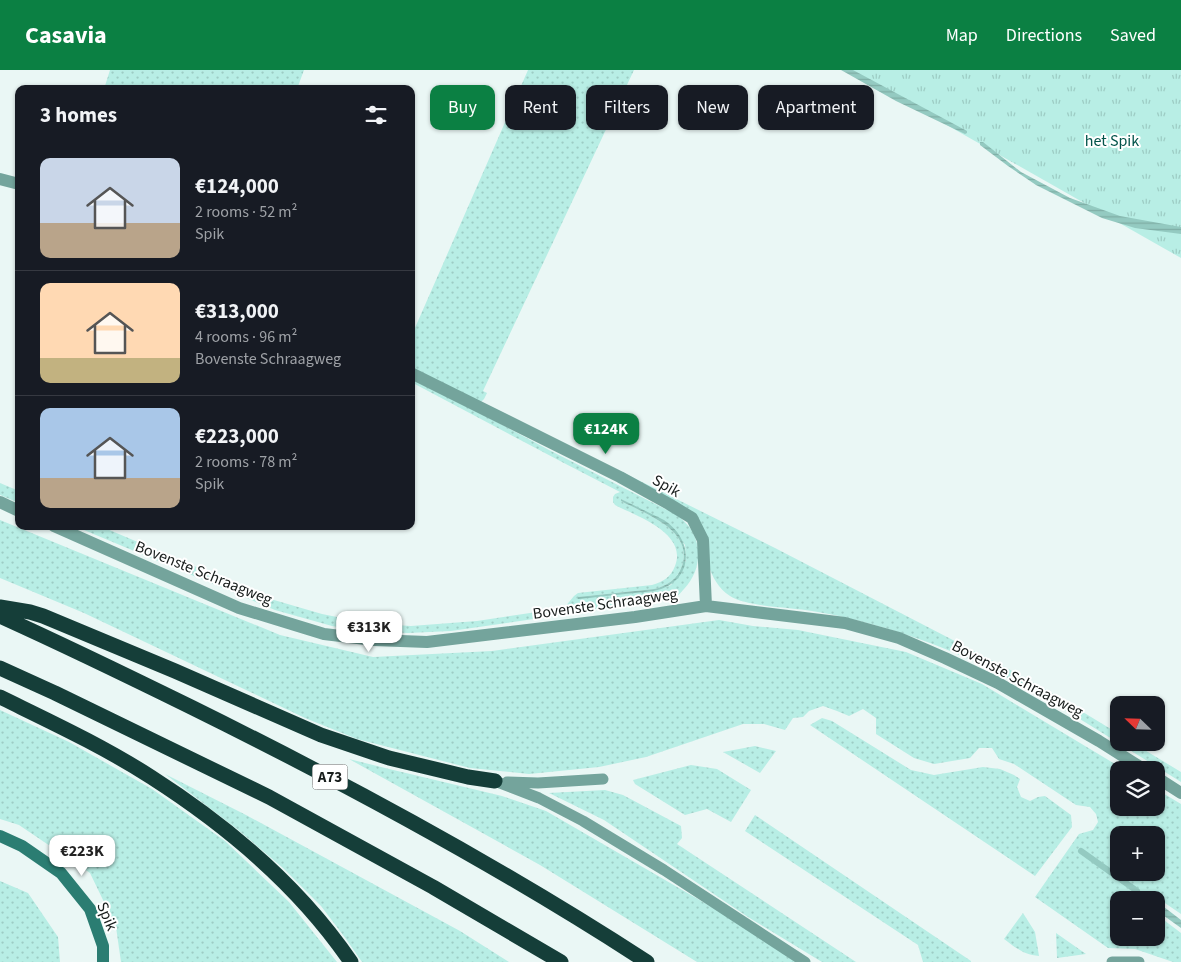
<!DOCTYPE html>
<html lang="en">
<head>
<meta charset="utf-8">
<style>
  body { margin:0; font-family:"Source Sans 3",sans-serif; background:#20242c; color:#f1f3f6; height:100vh; display:flex; flex-direction:column; font-size:19px; white-space:nowrap }
  * { box-sizing:border-box; margin:0 }
  p { font-size:16px; color:#9ea1a6 }
  .icon { flex:none; width:28px; height:28px; fill:none; stroke:currentColor; stroke-width:2; stroke-linecap:round; stroke-linejoin:round }
  .map { position:relative; flex:1; overflow:hidden }
  .sheet { position:absolute; left:15px; top:15px; width:400px; height:445px; display:flex; flex-direction:column; background:#171b24; border-radius:10px; box-shadow:0 1px 4px #0004 }
  .sheet>* { flex:none }
  .top-card { position:absolute; left:430px; top:15px; width:475px; height:45px; display:flex; gap:10px }
  .needle { width:32px; rotate:293deg }
  .tools { position:absolute; left:1110px; top:626px; display:grid; gap:10px }
  .tools a { display:grid; place-items:center; width:55px; height:55px; border-radius:10px; background:#171b24; box-shadow:0 1px 4px #0004; font-size:25px }
  .price { position:absolute; translate:-50% -42px; padding:0 11px; border-radius:10px; background:#fff; color:#222; font-size:16px; line-height:32px; filter:drop-shadow(0 1px 2px #0008) }
  .price::after { content:''; position:absolute; left:50%; top:30px; width:15px; height:11px; margin-left:-8px; background:inherit; clip-path:polygon(0 0,100% 0,50% 100%) }
  .price.on { background:#0b8043; color:#fff }
  ul { padding:0; list-style:none }
  li { display:flex; align-items:center; gap:15px; height:125px; padding:0 25px }
  li+li { border-top:1px solid #363941 }
  li span { display:grid; place-items:center; flex:none; width:140px; height:100px; border-radius:10px; color:#555 }
  li>.icon { margin-inline-start:auto }
  span .icon { width:60px; height:60px; fill:#fffc; stroke-width:1 }
  li b { font-size:21px }
  h2 { display:flex; justify-content:space-between; align-items:center; height:60px; padding:0 25px; font-size:21px }
  .pill { padding:0 18px; border-radius:10px; background:#171b24; box-shadow:0 1px 4px #0004; font-size:18px; line-height:45px }
  .pill.on { background:#0b8043; color:#fff }
  header { display:flex; align-items:center; gap:30px; box-sizing:border-box; height:70px; padding:0 25px; background:#0b8043; color:#fff }
  header strong { font-size:24px }
  nav { display:flex; gap:28px; margin-inline-start:auto; font-size:18px }
  .map>svg:first-child { display:block }
  .grass { fill:url(#grass-dots); fill-rule:evenodd }
  .park { fill:url(#park-tufts) }
  .water { fill:url(#water-rules) }
  .lines { fill:none; stroke-linecap:round; stroke-linejoin:round }
  .stream { stroke:#94cac1; stroke-width:6 }
  .lane { stroke:#74a49c; stroke-width:11 }
  .street { stroke:#74a49c; stroke-width:12 }
  .secondary { stroke:#2b7d72; stroke-width:12 }
  .highway { stroke:#153e39; stroke-width:15 }
  .labels { text-anchor:middle; stroke-width:4; stroke-linejoin:round; paint-order:stroke }
  .shield { fill:#fff; stroke:#5d6160; stroke-width:1 }
  .shield-label { font-size:15px; font-weight:bold; fill:#181d1c }
  .park-label { font-size:16px; fill:#02534a; stroke:#fff }
  .street-label { font-size:16px; fill:#181d1c; stroke:#fff }
</style>
</head>
<body>
<header>
<strong>Casavia</strong>
<nav><a>Map</a><a>Directions</a><a>Saved</a></nav>
</header>
<div class="map">
<svg width="1181" height="892" viewBox="0 0 1181 892">
  <defs>
    <pattern id="grass-dots" width="8" height="8" patternUnits="userSpaceOnUse" patternTransform="scale(1.25)"><rect width="8" height="8" fill="#b8eee5"/><path d="M2 2h.1M6 6h.1" fill="none" stroke="#9dccc4" stroke-width="1.8" stroke-linecap="round"/></pattern>
    <pattern id="park-tufts" width="24" height="20" patternUnits="userSpaceOnUse" patternTransform="scale(1.25)"><rect width="24" height="20" fill="#b8eee5"/><path d="M3 7l-1-3M5 7V3M7 7l1-3M15 17l-1-3M17 17v-4M19 17l1-3" fill="none" stroke="#9dccc4"/></pattern>
    <pattern id="water-rules" width="6" height="5" patternUnits="userSpaceOnUse" patternTransform="scale(1.25)"><rect width="6" height="5" fill="#94cac1"/><path d="M0 2.5h6" fill="none" stroke="#7fada5"/></pattern>
  </defs>
  <rect width="100%" height="100%" fill="#eaf7f5"/>
  <path class="grass" d="M110,0h194l-7,19h-193z
    M528,0h106l-151,321 4,2 -3,6 -4,4 -69,-35v-31z
    M411,306l138,74 130,66c4,5 10,9 13,15 11,19 7,42 -8,58 -3,3 -5,6 -8,8 -5,2 -10,3 -15,4l-90,11 -3,1v1l-117,17 -43,2 -46,-2 -30,-5 -57,-16 -191,-80 -2,-4h18l174,74 48,14 45,9 44,3 66,-5 87,-13 10,-12 4,-3 74,-8c11,-3 19,-8 23,-19 13,-33 -39,-50 -60,-61l-2,-3v-5l2,-3 5,-2c-70,-36 -139,-73 -209,-110zM621,429l48,25 16,21 1,16 -15,24 -17,6 -76,6 76,-8c13,-3 24,-10 28,-23 12,-36 -37,-52 -61,-65z
    M618,400l157,78 230,119 40,22 74,45v8l14,1 48,29v10c-89,-55 -177,-116 -277,-148 -30,-10 -61,-18 -92,-23 -21,-4 -65,-4 -82,-15 -23,-15 -25,-46 -30,-71z
    M0,413l19,8v12l-19,-8z
    M0,450l280,115 93,22 119,-6 227,-31 34,6 45,4 108,22 76,32 143,86h-6v38h37v-19l25,15v110l-22,-15 -3,4v-3h-37v38h37v-24l25,19v29h-8l-38,-13 -27,-1 -73,-51 44,-63 14,-4 5,-8 -2,-8 -6,-7 -14,-2 -62,-41 -15,-5 -7,-11h-13l-9,10 -36,6 -20,-6 -38,-24v-16l-13,-9 -14,7 -12,-5 -14,-5 -14,5 -6,6 -10,1 -8,12 -21,-6h-21l-97,33 -47,10 -70,7 -59,-6 -113,-29 -52,-21 -221,-105 -84,-35zM1119,765h37v37h-37z
    M0,640l69,32 83,47 73,52 64,61 48,60h-216l-5,-35 -26,-54 -71,-48 -19,-6z
    M822,648l10,3 79,49 23,5 49,-8 17,2 14,6 6,4 -3,8 4,10 9,4 8,-4 7,-1 26,19 1,12 -37,49 -225,-151z
    M755,676l21,5 -16,22 -37,-21z
    M349,689l36,9 117,28 44,15 176,102 74,49h-99l-157,-97z
    M691,695l26,4 34,21 -20,32 -24,-13 -22,6 -50,-31 -2,-4z
    M165,704l81,41 214,116 49,31h-147l-16,-23 -25,-33 -38,-38 -46,-39z
    M605,720l18,5 58,31 1,12 -5,6 179,118h-34l-74,-45 -144,-97 -55,-27z
    M755,745l216,146v1h-48l-5,-17 -173,-114z
    M0,811l28,12 30,44 2,25h-60z
    M1023,843l12,19 4,24c-15,-1 -23,-8 -35,-17z
    M1056,863l30,21 -29,4z"/>
  <path class="park" d="M850,0h331v188z"/>
  <path class="water" d="M841,0h12l114,61v2l-2,1 -69,-33z
    M980,72h3l38,30 49,26 50,18 61,11v7l-46,-6 -33,-10 -66,-33 -28,-19 -28,-21z
    M621,429l43,21c32,21 29,63 -10,71l-76,8v-2l76,-8c13,-3 24,-10 28,-23 12,-36 -37,-52 -61,-65z
    M1160,837h4l17,13v8l-21,-15 -1,-2z"/>
  <g class="lines">
    <path class="stream" d="M1081,781l56,40"/>
    <path class="lane" d="M495,711l44,17 44,23 81,49 141,92
      M507,712l31,1 65,-4
      M1112,892h27"/>
    <path class="street" d="M0,109l19,5
      M411,303l209,104 49,27 23,14 11,22 3,66
      M0,432l19,9
      M54,456l185,82 85,26 50,6 53,2 208,-25 71,-11 139,17 54,15 46,20 53,25 101,58 46,29
      M1156,707l25,16"/>
    <path class="secondary" d="M0,766l22,10 39,27 29,36 13,37v16"/>
    <path class="highway" d="M0,537l30,5 13,4 132,55 146,64 68,23 79,19 27,4
      M0,546c64,29 128,60 191,91 156,77 310,160 456,255
      M0,598l55,25 214,104 164,90 128,75
      M0,627c51,25 103,49 151,80 75,48 149,110 200,185"/>
  </g>
  <g class="labels">
    <rect class="shield" x="312.5" y="694.5" width="35" height="25" rx="4"/>
    <g class="shield-label">
      <text x="330" y="712">A73</text>
    </g>
    <g class="park-label">
      <text x="1112" y="76">het Spik</text>
    </g>
    <g class="street-label">
      <text transform="translate(667 415) rotate(30)" y="6">Spik</text>
      <text transform="translate(204 502) rotate(22)" y="6">Bovenste Schraagweg</text>
      <text transform="translate(605 533) rotate(-8)" y="6">Bovenste Schraagweg</text>
      <text transform="translate(1018 608) rotate(28)" y="6">Bovenste Schraagweg</text>
      <text transform="translate(108 846) rotate(67)" y="6">Spik</text>
    </g>
  </g>
</svg>
<div class="tools">
<a><svg class="needle" viewBox="-14 -14 28 28"><path d="M0-13l5 13h-10z" fill="#e53935"/><path d="M0 13l5-13h-10z" fill="#9ea1a6"/></svg></a>
<a><svg class="icon" aria-label="layers" viewBox="0 0 24 24"><path d="M12 4l9 5-9 5-9-5zM3 14l9 5 9-5"/></svg></a>
<a>+</a>
<a>−</a>
</div>
<b class="price on" style="left:606px;top:385px">€124K</b>
<b class="price" style="left:369px;top:583px">€313K</b>
<b class="price" style="left:82px;top:807px">€223K</b>
<div class="top-card">
<a class="pill on">Buy</a>
<a class="pill">Rent</a>
<a class="pill">Filters</a>
<a class="pill">New</a>
<a class="pill">Apartment</a>
</div>
<section class="sheet">
<h2>3 homes<svg class="icon" aria-label="filters" viewBox="0 0 24 24"><path d="M4 7h16M4 17h16"/><circle cx="9" cy="7" r="2"/><circle cx="15" cy="17" r="2"/></svg></h2>
<ul>
<li><span style="background:linear-gradient(#c9d6e8 65%,#b9a48a 0)"><svg class="icon" aria-label="home" viewBox="0 0 24 24"><path d="M3 11l9-7 9 7M6 9v11h12V9"/></svg></span><div><b>€124,000</b><p>2 rooms · 52 m²</p><p>Spik</p></div></li>
<li><span style="background:linear-gradient(#ffd9b3 75%,#c2b280 0)"><svg class="icon" aria-label="home" viewBox="0 0 24 24"><path d="M3 11l9-7 9 7M6 9v11h12V9"/></svg></span><div><b>€313,000</b><p>4 rooms · 96 m²</p><p>Bovenste Schraagweg</p></div></li>
<li><span style="background:linear-gradient(#a9c7e8 70%,#b9a48a 0)"><svg class="icon" aria-label="home" viewBox="0 0 24 24"><path d="M3 11l9-7 9 7M6 9v11h12V9"/></svg></span><div><b>€223,000</b><p>2 rooms · 78 m²</p><p>Spik</p></div></li>
</ul>
</section>
</div>
</body>
</html>
